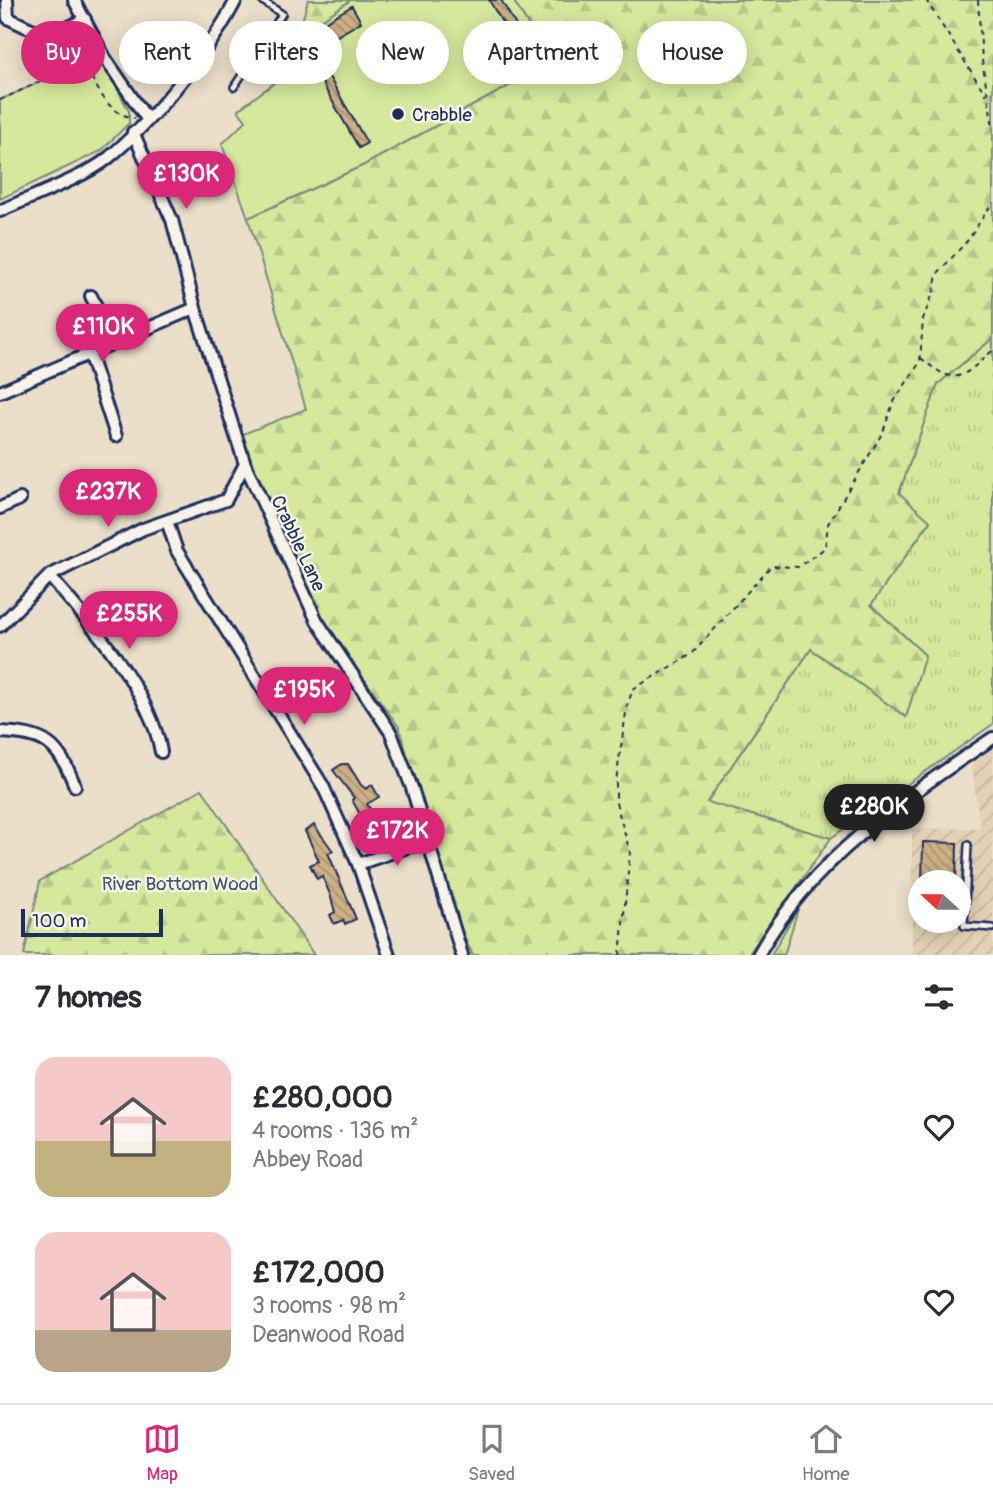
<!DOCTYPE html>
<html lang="en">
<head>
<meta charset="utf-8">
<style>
  body { margin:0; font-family:Pangolin,sans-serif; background:#f7f7f7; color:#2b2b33; height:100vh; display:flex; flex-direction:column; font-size:26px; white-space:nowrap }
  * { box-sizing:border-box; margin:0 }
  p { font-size:23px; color:#7c7c81 }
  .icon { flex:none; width:38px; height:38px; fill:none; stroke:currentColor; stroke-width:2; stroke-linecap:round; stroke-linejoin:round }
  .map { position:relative; height:955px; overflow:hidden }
  .details { display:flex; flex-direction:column; background:#fff; flex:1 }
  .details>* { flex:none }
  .hud { position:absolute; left:21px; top:21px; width:952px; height:63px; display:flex; gap:14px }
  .needle { width:46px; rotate:291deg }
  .fabs { position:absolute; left:908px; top:870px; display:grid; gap:14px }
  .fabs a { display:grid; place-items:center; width:63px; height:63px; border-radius:50%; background:#fff; box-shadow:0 4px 18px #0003; font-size:35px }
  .scale { position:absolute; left:21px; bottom:18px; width:142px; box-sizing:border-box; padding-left:7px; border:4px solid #1b2f5e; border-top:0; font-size:19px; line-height:24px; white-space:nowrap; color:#1b2f5e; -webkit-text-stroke:5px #f7f3e8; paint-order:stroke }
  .price { position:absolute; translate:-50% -60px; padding:0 16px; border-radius:24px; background:#db2777; color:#fff; font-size:23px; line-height:46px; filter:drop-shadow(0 2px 4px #0008) }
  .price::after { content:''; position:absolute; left:50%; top:42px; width:21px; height:16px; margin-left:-10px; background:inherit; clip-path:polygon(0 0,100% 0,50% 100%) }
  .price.active { background:#222; color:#fff }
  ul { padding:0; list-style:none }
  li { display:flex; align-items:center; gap:21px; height:175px; padding:0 35px }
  li span { display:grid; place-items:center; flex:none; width:196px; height:140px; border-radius:21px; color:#555 }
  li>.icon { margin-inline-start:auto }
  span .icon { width:84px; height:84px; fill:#fffc; stroke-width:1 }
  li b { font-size:30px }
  h2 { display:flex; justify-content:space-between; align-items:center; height:84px; padding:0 35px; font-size:30px }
  .pill { padding:0 24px; border-radius:32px; background:#fff; box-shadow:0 4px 18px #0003; font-size:24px; line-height:63px }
  .pill.active { background:#db2777; color:#fff }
  .menu { display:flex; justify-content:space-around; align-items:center; height:98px; border-top:2px solid #e1e1e2; background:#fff; font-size:19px; color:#7c7c81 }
  .menu a { display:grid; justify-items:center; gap:4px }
  .menu .active { color:#db2777 }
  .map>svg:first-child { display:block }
  .industrial { fill:url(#industrial-furrows); fill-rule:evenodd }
  .grass { fill:url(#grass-tufts); stroke:#788c7d; stroke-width:2 }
  .forest { fill:url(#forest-firs); stroke:#788c7d; stroke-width:2 }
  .park { fill:#d6e89c; stroke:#788c7d; stroke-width:2 }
  .building { fill:url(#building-back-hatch); stroke:#1b2f5e; stroke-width:2 }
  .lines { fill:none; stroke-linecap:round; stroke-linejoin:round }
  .lane-casing { stroke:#1b2f5e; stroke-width:10 }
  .street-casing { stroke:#1b2f5e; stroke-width:16 }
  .path { stroke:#1b2f5e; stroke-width:2; stroke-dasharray:5 5; stroke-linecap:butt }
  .lane { stroke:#f7f3e8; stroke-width:5 }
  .street { stroke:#f7f3e8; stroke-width:10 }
  .poi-dot { fill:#1b2f5e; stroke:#f7f3e8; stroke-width:2.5 }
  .labels { text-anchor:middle; stroke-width:5; stroke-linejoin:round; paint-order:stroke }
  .poi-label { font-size:19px; fill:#1b2f5e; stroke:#f7f3e8; text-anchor:start }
  .street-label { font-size:19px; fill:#1b2f5e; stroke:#f7f3e8 }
  .park-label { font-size:19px; fill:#40546a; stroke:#f7f3e8 }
</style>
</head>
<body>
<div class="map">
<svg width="993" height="955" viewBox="0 0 993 955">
  <defs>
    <pattern id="industrial-furrows" width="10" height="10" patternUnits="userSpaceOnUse" patternTransform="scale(1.75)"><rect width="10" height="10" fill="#e2d1b4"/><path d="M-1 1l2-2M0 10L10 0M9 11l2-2" fill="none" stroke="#c1b49d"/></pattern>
    <pattern id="grass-tufts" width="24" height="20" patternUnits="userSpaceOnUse" patternTransform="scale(1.75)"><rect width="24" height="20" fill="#d6e89c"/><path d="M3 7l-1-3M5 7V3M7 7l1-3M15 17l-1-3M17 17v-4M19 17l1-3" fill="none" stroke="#b7c789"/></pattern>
    <pattern id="forest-firs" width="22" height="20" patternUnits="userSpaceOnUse" patternTransform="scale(1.75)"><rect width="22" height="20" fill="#d6e89c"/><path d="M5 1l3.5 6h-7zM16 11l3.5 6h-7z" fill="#b7c789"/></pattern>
    <pattern id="building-back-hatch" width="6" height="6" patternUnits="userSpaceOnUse" patternTransform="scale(1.75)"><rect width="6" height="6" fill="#ceb082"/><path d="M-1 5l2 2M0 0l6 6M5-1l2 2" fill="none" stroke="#a6906e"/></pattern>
  </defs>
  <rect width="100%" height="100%" fill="#ebdfc9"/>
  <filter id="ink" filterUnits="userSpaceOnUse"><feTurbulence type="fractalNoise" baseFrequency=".0143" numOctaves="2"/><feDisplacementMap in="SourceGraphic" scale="14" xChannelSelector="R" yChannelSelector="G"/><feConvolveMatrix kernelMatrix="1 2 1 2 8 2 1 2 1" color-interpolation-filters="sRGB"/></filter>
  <g filter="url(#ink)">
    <path class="industrial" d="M993,738v217h-81v-126l68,-1 -9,-70zM920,882h39v38h-39z"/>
    <path class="grass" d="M993,338v386l-162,114 -124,-36 104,-153 95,68 19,-62 -54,-50 59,-83 -31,-29 39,-109z"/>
    <path class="forest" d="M308,0h43l-53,36z
      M513,0h480v338l-55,46 -39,109 31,28 -59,84 54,50 -19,62 -95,-68 -104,153 124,36 -83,117h-276l-21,-51 -52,-177 -84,-116 -77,-175 68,-27 -58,-191 116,-53 187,-102z
      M202,789l112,166h-290l16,-74z
      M799,906l-15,49h-13z"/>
    <path class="park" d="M351,0h162l38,63 -187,102 -116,53 -26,-74 24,-23 -8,-11 71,-53 -11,-21z
      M99,55l30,56v12l-28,28 -101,48v-99z"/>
    <path class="building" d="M489,0h12l30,51 -9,5z
      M352,6l9,16 -36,21 -9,-16z
      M317,56l50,87 -8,5 -50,-88z
      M342,764h6l13,21 5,4 6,-4 7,12 -12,7 9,15 -10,6 -14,-25 2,-2 -21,-28z
      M314,825l19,26 -5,2 28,66 -11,5 -2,-4 -9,4 -4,-9 5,-3 -5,-18 -8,-18 -5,3 -7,-14 9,-4 -14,-30z
      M923,842l34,1 -1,39h-34z"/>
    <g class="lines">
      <defs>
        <path id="lane" d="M234,87l48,-73 -21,-14
          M968,845l-4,81 29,2"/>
        <path id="street" d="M7,0l1,18c36,18 41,20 77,1
          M74,0l31,58 42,61
          M133,132l39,88 23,88 50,156 72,157 74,112 21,55 50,167
          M0,211c28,-13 85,-34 107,-52 44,-36 104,-109 129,-159
          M91,296l23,46
          M89,353l27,83
          M0,392l195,-84
          M0,508l20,-9
          M167,521l10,30 146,235 35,78 31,91
          M49,576c40,45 102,115 112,176
          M0,626l49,-50 94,-47 83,-29 19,-36
          M0,732c46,2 58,11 75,54
          M358,864l68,-23
          M758,955c52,-94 147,-158 235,-217"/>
      </defs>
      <use href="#lane" class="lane-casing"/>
      <use href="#street" class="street-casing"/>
      <path class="path" d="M926,0l60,95
        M978,0l4,60 11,67
        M0,100l84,-38c13,25 22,52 51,56
        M921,358c35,30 41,20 72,-8
        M620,955l10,-103 -14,-49v-22l11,-75 6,-17 59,-35 79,-88 27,1 27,-19 3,-24 55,-92 10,-29 27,-41 3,-43 11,-28 3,-17 31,-34 25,-38"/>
      <use href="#lane" class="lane"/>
      <use href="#street" class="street"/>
    </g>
  </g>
  <circle class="poi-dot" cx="398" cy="114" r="7"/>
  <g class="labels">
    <g class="poi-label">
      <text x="412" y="121">Crabble</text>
    </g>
    <g class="street-label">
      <text transform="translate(299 543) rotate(65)" y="7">Crabble Lane</text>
    </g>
    <g class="park-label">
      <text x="180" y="890">River Bottom Wood</text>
    </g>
  </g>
</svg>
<div class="fabs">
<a><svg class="needle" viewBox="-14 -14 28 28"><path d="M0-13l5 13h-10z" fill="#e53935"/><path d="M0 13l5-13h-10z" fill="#7c7c81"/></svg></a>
</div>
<div class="scale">100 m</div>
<b class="price" style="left:186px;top:211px">£130K</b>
<b class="price" style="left:103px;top:364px">£110K</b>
<b class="price" style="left:108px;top:529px">£237K</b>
<b class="price" style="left:129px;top:651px">£255K</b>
<b class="price" style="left:304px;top:727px">£195K</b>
<b class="price active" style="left:874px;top:844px">£280K</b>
<b class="price" style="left:397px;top:868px">£172K</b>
<div class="hud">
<a class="pill active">Buy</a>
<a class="pill">Rent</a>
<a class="pill">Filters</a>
<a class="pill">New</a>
<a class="pill">Apartment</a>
<a class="pill">House</a>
</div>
</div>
<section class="details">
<h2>7 homes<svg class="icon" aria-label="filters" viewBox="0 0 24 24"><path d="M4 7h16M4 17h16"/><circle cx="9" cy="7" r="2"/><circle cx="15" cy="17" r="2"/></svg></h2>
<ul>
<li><span style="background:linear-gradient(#f6c9c9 60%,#c2b280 0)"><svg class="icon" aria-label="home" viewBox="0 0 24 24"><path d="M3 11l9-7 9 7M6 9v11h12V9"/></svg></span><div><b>£280,000</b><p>4 rooms · 136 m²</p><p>Abbey Road</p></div><svg class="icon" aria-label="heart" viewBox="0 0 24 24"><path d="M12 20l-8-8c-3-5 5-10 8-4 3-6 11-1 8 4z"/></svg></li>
<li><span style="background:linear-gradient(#f6c9c9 70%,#b9a48a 0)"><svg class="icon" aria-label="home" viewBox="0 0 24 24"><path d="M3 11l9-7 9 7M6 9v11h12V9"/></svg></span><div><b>£172,000</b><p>3 rooms · 98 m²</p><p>Deanwood Road</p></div><svg class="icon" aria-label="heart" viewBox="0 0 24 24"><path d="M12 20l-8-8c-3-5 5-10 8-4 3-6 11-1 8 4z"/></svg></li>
</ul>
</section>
<nav class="menu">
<a class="active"><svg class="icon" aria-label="map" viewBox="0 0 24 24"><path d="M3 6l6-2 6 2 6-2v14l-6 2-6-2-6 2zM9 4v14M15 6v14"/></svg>Map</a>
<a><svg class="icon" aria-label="saved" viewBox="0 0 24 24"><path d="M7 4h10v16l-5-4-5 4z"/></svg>Saved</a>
<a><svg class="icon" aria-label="home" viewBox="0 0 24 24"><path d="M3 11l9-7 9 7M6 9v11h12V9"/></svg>Home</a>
</nav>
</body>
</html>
